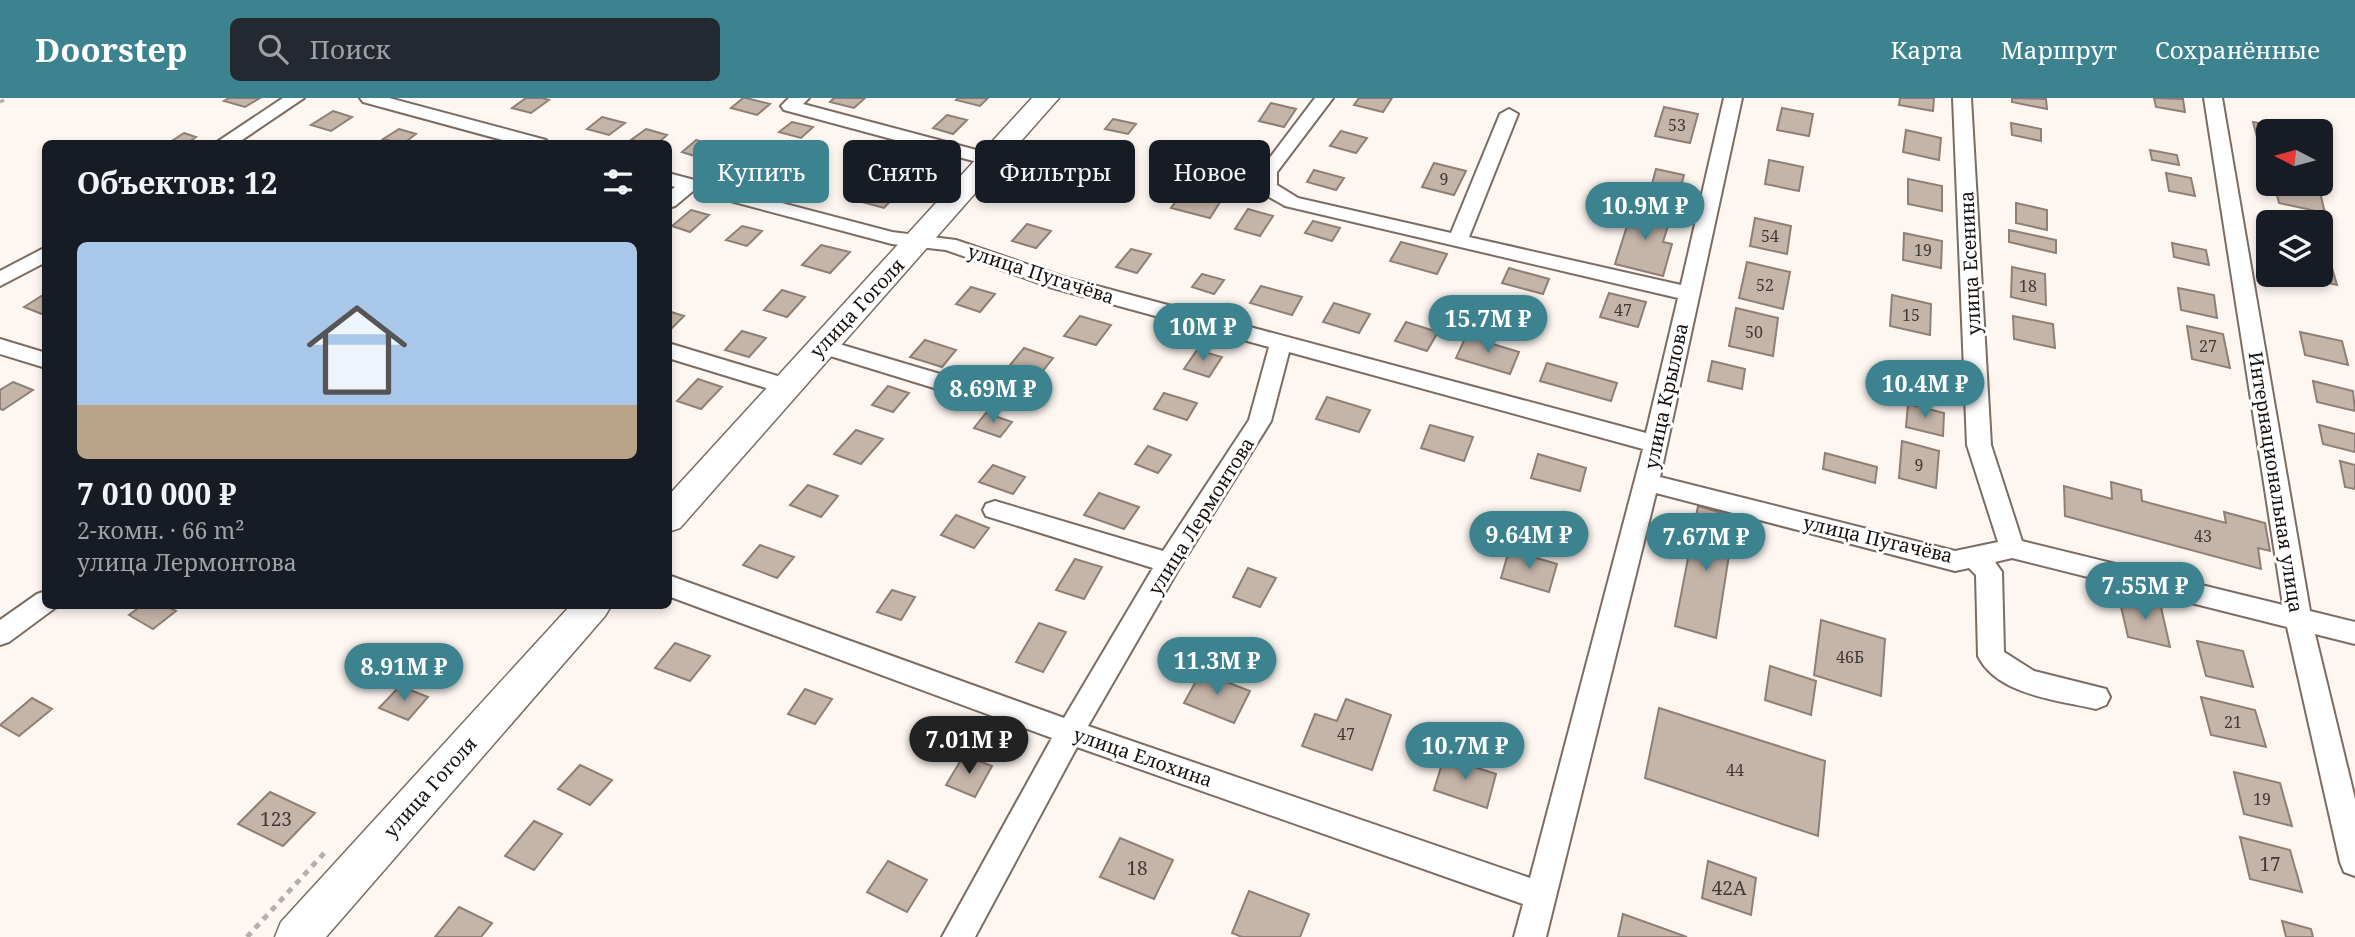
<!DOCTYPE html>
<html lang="ru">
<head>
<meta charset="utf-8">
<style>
  body { margin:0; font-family:"Noto Serif",serif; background:#242831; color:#f1f3f6; height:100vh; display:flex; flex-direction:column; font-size:26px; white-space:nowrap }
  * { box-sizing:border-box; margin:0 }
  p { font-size:23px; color:#9ea1a6 }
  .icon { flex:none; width:38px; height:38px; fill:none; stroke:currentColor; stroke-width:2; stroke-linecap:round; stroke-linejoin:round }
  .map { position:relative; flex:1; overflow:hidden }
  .side { position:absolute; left:42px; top:42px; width:630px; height:469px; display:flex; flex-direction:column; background:#171b24; border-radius:10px; box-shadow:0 4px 10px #0003 }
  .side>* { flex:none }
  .guide { position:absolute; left:693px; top:42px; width:665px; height:63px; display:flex; gap:14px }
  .needle { width:46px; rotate:276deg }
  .fabs { position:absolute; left:2256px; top:21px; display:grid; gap:14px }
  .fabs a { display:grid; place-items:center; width:77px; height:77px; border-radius:10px; background:#171b24; box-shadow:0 4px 10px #0003; font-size:35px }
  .price { position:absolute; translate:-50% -60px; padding:0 16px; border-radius:24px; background:#3d838f; color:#fff; font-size:23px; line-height:46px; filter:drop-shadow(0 2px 4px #0008) }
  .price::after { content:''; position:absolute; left:50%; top:42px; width:21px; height:16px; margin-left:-10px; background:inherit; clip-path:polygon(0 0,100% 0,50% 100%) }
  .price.on { background:#222; color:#fff }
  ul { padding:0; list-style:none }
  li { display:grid; align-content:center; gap:14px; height:371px; padding:0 35px }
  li+li { border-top:2px solid #363941 }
  li span { display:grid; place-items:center; height:217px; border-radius:10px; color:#555 }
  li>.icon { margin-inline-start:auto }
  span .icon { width:126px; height:126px; fill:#fffc; stroke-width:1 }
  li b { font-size:30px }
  h2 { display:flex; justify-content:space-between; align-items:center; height:84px; padding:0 35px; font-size:30px }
  .chip { padding:0 24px; border-radius:10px; background:#171b24; box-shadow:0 4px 10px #0003; font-size:24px; line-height:63px }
  .chip.on { background:#3d838f; color:#fff }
  header { display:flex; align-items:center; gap:42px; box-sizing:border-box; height:98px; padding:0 35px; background:#3d838f; color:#fff }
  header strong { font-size:33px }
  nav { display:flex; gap:38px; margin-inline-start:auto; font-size:24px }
  .search { width:490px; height:63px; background:#242831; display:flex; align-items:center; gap:18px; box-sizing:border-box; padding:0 24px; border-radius:10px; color:#9ea1a6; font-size:26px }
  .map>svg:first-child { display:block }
  .building { fill:#c5b4a8; stroke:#8f7f74; stroke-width:2 }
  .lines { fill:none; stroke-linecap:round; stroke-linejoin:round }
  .street-casing { stroke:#7c6c61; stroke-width:4 }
  .secondary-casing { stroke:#7c6c61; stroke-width:3 }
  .path-far1 { stroke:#b6afab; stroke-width:3.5; stroke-dasharray:4.5 4.5; stroke-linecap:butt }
  .path { stroke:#b6afab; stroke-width:5; stroke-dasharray:6 6; stroke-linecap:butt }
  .street { fill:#fff; fill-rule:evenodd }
  .secondary { fill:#fff; fill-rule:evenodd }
  .labels { text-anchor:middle; stroke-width:6; stroke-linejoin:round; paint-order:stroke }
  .number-label { font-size:16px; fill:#423a34 }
  .street-label { font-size:19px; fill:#17110d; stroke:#fff }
  .near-number-label { font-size:19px; fill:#423a34 }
</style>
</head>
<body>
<header>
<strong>Doorstep</strong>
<div class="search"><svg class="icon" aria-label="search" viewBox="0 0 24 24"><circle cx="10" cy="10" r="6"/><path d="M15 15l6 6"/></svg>Поиск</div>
<nav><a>Карта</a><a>Маршрут</a><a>Сохранённые</a></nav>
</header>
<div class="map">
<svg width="2355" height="839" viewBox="0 0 2355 839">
  <rect width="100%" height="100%" fill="#fdf6f1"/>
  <path class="building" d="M229,0h31l-15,9 -21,-6z
    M526,0h16l7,2 -18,13 -19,-5z
    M743,0h3l24,6 -13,11 -26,-7z
    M834,0h31l-11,10 -24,-6z
    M958,0h30l-8,8 -24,-6z
    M1359,0h33l-9,14 -29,-7z
    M1900,0h34l-1,13 -34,-6z
    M2012,0l34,1 1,10 -35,-7z
    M2154,0l29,1 2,13 -29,-5z
    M1271,5l25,6 -12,18 -25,-6z
    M1664,9l34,7 -8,29 -35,-7z
    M1782,10l31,6 -4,22 -32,-6z
    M333,13l19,6 -21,14 -20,-6z
    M947,17l20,5 -14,14 -20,-6z
    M602,19l23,6 -16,12 -22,-6z
    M1113,21l23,5 -8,10 -23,-5z
    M792,24l21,5 -12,11 -22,-6z
    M2253,24l39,7 1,2h-25v12l-10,-2z
    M2011,25l30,6v12l-29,-6z
    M399,31l17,5 -13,10 -20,-5z
    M646,31l21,6 -10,9 -26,-4z
    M1906,32l35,8 -2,22 -36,-8z
    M1341,33l26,7 -11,15 -26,-7z
    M184,35l12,4 -10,7h-19z
    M696,42l19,5 -14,13 -19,-6z
    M2258,43l10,2v20l-5,-1z
    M1218,50l38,9 -11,17 -39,-9z
    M2150,52l27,5 2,10 -27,-5z
    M732,54l23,6 -13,12 -23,-7z
    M1085,55l25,6 -13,16 -25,-6z
    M913,58l15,3 -10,13 -16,-4z
    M1769,62l34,7 -4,24 -34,-7z
    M1434,65l32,8 -12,24 -32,-8z
    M795,69l23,6 -15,13 -23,-6z
    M1656,71l28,6 -4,15 -28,-6z
    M1314,72l30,8 -8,12 -29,-8z
    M2166,75l25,5 4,18 -26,-5z
    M1908,81l34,7v25l-34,-7z
    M1064,83l19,5 -10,12 -19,-5z
    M880,86l21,6 -17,18 -22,-6z
    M2274,86h22l23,4 6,25 -46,-10z
    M1184,92l38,9 -12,19 -39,-10z
    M2016,105l31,7v20l-31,-7z
    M1633,109l38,9 -8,26 9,2 -9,32 -48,-12z
    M1248,111l25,7 -13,20 -25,-7z
    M691,112l18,5 -19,17 -18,-6z
    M1755,120l36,8 -4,28 -37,-8z
    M1313,123l27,7 -8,13 -27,-8z
    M1027,126l24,7 -15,17 -24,-7z
    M742,128l20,5 -15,15 -21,-6z
    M2009,132l47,10v13l-47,-11z
    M1904,135l38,8 -1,27 -38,-8z
    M1401,144l46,12 -10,20 -47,-13z
    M2172,145l34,7 3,15 -35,-8z
    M821,147l29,7 -20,21 -28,-8z
    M1131,151l20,5 -14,19 -21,-6z
    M2320,158l9,2 8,27 -44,-10h27z
    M1747,164l43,10 -7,37 -44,-11z
    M2012,169l33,7 1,31 -35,-8z
    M1509,170l40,11 -6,15 -41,-11z
    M1202,176l22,6 -10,14 -22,-7z
    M1261,188l41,11 -10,18 -42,-12z
    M971,189l24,7 -15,18 -24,-8z
    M2178,190l36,7 3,23 -36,-8z
    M782,192l23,7 -18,20 -23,-7z
    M46,195v18l-4,3 -18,-7z
    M1609,195l37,9 -8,25 -38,-10z
    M1892,197l39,9 -1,31 -40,-9z
    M1334,205l36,11 -11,19 -36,-11z
    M1736,210l42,10 -5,38 -44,-10z
    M668,213l16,5 -14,14 -2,-1z
    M1080,218l31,9 -15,20 -32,-9z
    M2013,218l40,8 2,24 -41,-9z
    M1406,224l32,10 -11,19 -32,-10z
    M2187,228l36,8 7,34 -38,-9z
    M742,233l24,7 -17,19 -24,-7z
    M2300,234l42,9 6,24 -43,-10z
    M1466,238l53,16 -9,22 -54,-16z
    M925,242l31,10 -14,17 -32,-10z
    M1024,250l29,10 -26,33 -30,-10z
    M1197,252l25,7 -13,20 -25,-8z
    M1712,263l33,8 -3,20 -34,-8z
    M1547,265l70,20 -6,18 -71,-20z
    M698,281l24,8 -21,22 -24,-8z
    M2313,283l40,10 2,20 -38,-9z
    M13,284l20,8 -30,20 -3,-1v-19z
    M888,288l21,7 -16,19 -21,-7z
    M1164,295l33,10 -10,17 -33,-11z
    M1327,299l43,13 -11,22 -43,-13z
    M1908,306l36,9 -1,23 -37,-9z
    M986,315l26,9 -12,15 -26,-9z
    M1430,327l43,12 -9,24 -43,-13z
    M2319,327l36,9v18l-32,-8z
    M856,332l27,9 -22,25 -27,-10z
    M1902,343l37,10 -3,37 -37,-10z
    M1148,348l23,9 -13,18 -23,-9z
    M1825,355l52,14 -2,16 -52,-14z
    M1538,356l48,14 -6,23 -49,-13z
    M2340,363l15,4v24l-10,-2z
    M993,367l32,12 -12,17 -34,-12z
    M2111,384l30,8 1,11 84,22 -2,-11 41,11 5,28 -12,-3 3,21 -196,-53 -1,-30 48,13z
    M808,387l30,11 -17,21 -31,-12z
    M1099,395l40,14 -15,22 -40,-14z
    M1698,408l37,11 -19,121 -41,-12z
    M956,417l33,13 -15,20 -33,-13z
    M760,447l34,12 -17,21 -34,-13z
    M1509,452l48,14 -8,28 -48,-14z
    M1075,461l27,8 -18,32 -28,-9z
    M1248,470l28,10 -16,29 -27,-10z
    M892,492l23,7 -14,23 -24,-8z
    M2119,500l42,9 9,40 -42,-10z
    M141,508h25l10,5 -23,18 -24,-14z
    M1821,522l64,19 -4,57 -67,-21z
    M1039,525l27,9 -23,40 -27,-10z
    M2197,543l46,10 10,36 -47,-11z
    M675,545l35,13 -20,25 -35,-13z
    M1770,568l46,15 -5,34 -46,-15z
    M1201,574l49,19 -16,32 -50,-20z
    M400,588l28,11 -20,23 -29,-12z
    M805,591l27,10 -17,25 -27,-10z
    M2201,599l54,13 11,37 -55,-12z
    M32,600l20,11 -33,27 -19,-11z
    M1346,601l45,16 -19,55 -70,-24 13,-32 22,7z
    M1659,610l166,53 -7,75 -173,-58z
    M964,657l28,11 -17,31 -29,-12z
    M1444,659l52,17 -9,34 -53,-18z
    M580,667l32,15 -22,25 -32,-16z
    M2234,674l46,11 12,43 -48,-12z
    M270,694l45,21 -32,33 -45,-22z
    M534,723l28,13 -28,36 -29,-14z
    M2240,739l50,13 12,42 -52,-13z
    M1120,740l53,22 -19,39 -54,-22z
    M888,763l39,19 -20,32 -40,-20z
    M1708,763l48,17 -5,37 -49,-17z
    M1249,793l60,23 -9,23h-58l-10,-4z
    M459,809l33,16 -11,14h-46z
    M1623,816l64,23h-69z
    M2282,823l29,8 2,8h-27z"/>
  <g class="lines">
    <defs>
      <path id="street" d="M283,0h21l-68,46h-22z
        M360,0h29l157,42 3,4h-32l-154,-42z
        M789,0h20l-6,6 196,52 2,4 -9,6 -208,-56 -3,-4z
        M1315,0h18l-56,74v13l21,13 153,35 49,-119 9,-5 9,5 -49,123 212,48 43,-187h18l-82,379 295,74 43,-9 -31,-97 -14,-347h18l20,347 31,96 261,64 -79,-507h18l88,513 45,11v22l-40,-10 40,165v77l-11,-4 -4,-10 -53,-235 -275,-69 -17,4 7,10 2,80 30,19 72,18 4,8 -4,8 -10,4c-38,-9 -99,-14 -118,-53l-2,-81 -7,-7 -14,3 -299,-78 -110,444h-32l9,-33 -446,-157 -102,190h-33l110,-199 -384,-142v-21l396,143 89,-150 -167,-52 -3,-6 3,-6 9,-3 168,50 86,-131 20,-73 -216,-59 -107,-38 -54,-6 -199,-53 -18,15 -7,2v-16l7,-5 -7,-2v-12l224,59 64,8 111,38 579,155 32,-135 -393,-92c-18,-11 -28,-11 -26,-34zM1289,254l354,97 -113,429 -442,-152 90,-156 93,-149z
        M46,149v15l-46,24v-15z
        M0,241l46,14v15l-46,-14z
        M822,241l172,51 3,6 -3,6 -8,2 -172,-53 -3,-5 3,-5z
        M668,245l126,38 3,5 -3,5 -8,3 -118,-36z
        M46,493v15h11l-2,2 -46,34 -9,3v-25l37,-26z"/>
      <path id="secondary" d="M1032,0h27l-379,430 -12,4v-36z
        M570,508h41l-6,10 -279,321h-51l6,-15z"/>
    </defs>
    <use href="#street" class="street-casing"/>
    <use href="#secondary" class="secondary-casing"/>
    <path class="path-far1" d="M0,4l8,-4"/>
    <path class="path" d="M247,839l80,-87"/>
    <use href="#street" class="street"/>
    <use href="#secondary" class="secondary"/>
  </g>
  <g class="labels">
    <g class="number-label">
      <text x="1677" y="33">53</text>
      <text x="1444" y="87">9</text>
      <text x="1770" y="144">54</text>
      <text x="1923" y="158">19</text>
      <text x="1765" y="193">52</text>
      <text x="2028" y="194">18</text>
      <text x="1623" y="218">47</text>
      <text x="1911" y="223">15</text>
      <text x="1754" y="240">50</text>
      <text x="2208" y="254">27</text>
      <text x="1919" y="373">9</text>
      <text x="2203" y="444">43</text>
      <text x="1850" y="565">46Б</text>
      <text x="2233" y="630">21</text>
      <text x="1346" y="642">47</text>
      <text x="1735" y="678">44</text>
      <text x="2262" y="707">19</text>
    </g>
    <g class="street-label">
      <text transform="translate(1970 165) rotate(-93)" y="7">улица Есенина</text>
      <text transform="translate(1041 176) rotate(18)" y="7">улица Пугачёва</text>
      <text transform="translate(857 210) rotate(-47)" y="7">улица Гоголя</text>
      <text transform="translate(1666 298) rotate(-78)" y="7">улица Крылова</text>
      <text transform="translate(2276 384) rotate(81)" y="7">Интернациональная улица</text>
      <text transform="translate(1201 418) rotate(-58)" y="7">улица Лермонтова</text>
      <text transform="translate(1878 441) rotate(13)" y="7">улица Пугачёва</text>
      <text transform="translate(1143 659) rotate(19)" y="7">улица Елохина</text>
      <text transform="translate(430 689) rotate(-48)" y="7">улица Гоголя</text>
    </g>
    <g class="near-number-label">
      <text x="276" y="728">123</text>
      <text x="2270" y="773">17</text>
      <text x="1137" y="777">18</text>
      <text x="1729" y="797">42А</text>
    </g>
  </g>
</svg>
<div class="fabs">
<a><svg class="needle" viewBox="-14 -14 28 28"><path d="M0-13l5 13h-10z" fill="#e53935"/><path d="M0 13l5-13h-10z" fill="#9ea1a6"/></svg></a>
<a><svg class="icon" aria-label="layers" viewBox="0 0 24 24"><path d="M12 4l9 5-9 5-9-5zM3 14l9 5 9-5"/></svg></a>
</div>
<b class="price" style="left:1645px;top:144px">10.9M ₽</b>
<b class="price" style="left:1488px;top:257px">15.7M ₽</b>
<b class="price" style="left:1203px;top:265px">10M ₽</b>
<b class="price" style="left:1925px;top:322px">10.4M ₽</b>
<b class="price" style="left:993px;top:327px">8.69M ₽</b>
<b class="price" style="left:1529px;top:473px">9.64M ₽</b>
<b class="price" style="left:1706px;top:475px">7.67M ₽</b>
<b class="price" style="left:2145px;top:524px">7.55M ₽</b>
<b class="price" style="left:1217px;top:599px">11.3M ₽</b>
<b class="price" style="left:404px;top:605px">8.91M ₽</b>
<b class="price on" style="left:969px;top:678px">7.01M ₽</b>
<b class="price" style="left:1465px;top:684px">10.7M ₽</b>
<div class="guide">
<a class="chip on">Купить</a>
<a class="chip">Снять</a>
<a class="chip">Фильтры</a>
<a class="chip">Новое</a>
</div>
<section class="side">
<h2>Объектов: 12<svg class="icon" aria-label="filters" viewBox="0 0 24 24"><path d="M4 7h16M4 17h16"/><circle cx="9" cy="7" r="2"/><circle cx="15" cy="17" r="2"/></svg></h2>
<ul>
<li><span style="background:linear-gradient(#a9c7e8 75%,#b9a48a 0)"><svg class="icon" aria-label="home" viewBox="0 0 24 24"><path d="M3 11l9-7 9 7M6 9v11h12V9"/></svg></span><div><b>7 010 000 ₽</b><p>2-комн. · 66 m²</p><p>улица Лермонтова</p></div></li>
</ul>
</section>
</div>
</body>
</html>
